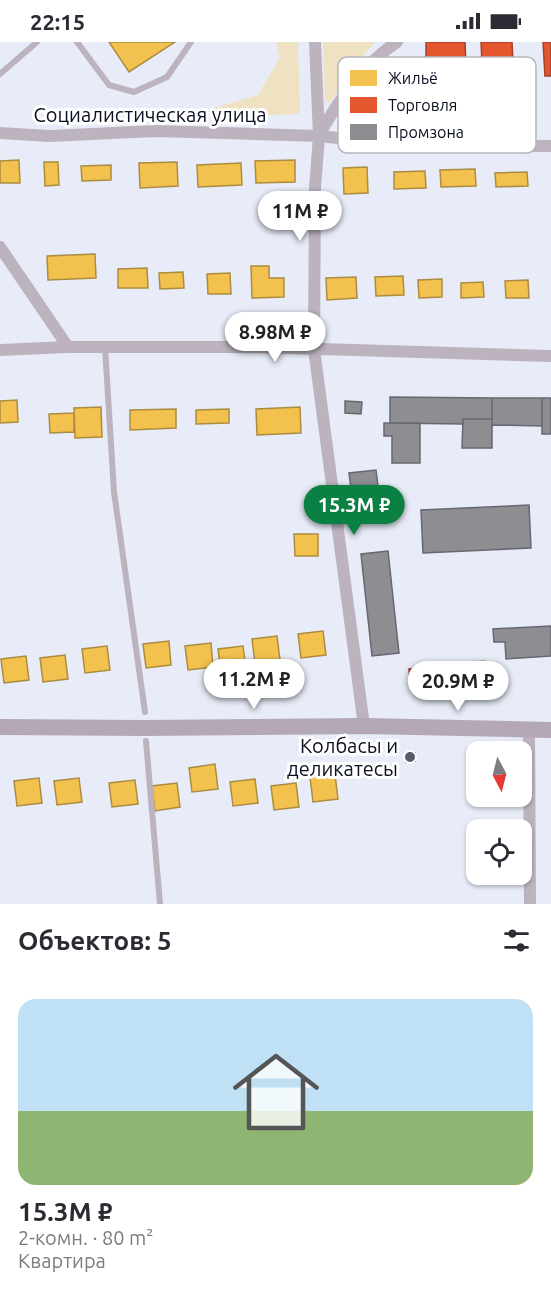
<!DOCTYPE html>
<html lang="ru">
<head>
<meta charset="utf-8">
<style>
  body { margin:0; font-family:Ubuntu,sans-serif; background:#f2f2f3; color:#2b2b33; height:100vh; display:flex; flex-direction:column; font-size:22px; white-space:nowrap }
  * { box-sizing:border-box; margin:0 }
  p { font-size:20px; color:#7c7c81 }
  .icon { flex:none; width:33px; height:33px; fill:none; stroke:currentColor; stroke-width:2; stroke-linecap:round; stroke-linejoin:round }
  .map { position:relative; height:862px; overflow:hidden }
  .sheet { display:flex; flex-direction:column; background:#fff; flex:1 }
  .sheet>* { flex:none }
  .needle { width:39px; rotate:173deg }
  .buttons { position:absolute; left:466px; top:699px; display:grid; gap:12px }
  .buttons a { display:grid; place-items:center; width:66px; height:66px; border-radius:12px; background:#fff; box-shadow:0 2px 4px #0004; font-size:30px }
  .price { position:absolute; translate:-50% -51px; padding:0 14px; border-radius:21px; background:#fff; color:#222; font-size:20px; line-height:39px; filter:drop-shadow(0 2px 3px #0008) }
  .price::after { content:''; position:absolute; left:50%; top:36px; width:18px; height:14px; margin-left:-9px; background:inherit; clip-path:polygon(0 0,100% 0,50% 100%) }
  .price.active { background:#0b8043; color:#fff }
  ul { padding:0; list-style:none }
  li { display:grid; align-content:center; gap:12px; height:318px; padding:0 18px }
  li span { display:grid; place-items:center; height:186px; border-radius:18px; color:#555 }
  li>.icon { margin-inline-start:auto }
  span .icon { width:108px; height:108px; fill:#fffc; stroke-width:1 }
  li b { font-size:26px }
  h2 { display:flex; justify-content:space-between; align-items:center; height:72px; padding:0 18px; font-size:26px }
  .status { display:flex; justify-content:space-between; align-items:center; height:42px; padding:0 30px; background:#fff; direction:ltr }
  .status svg { height:16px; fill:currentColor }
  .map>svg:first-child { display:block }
  .green { fill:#eee2c3 }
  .homes { fill:#f2c14e; stroke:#ac8c40; stroke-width:1.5 }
  .shops { fill:#e4572e; stroke:#a3412a; stroke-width:1.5 }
  .industry { fill:#8d8d92; stroke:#666770; stroke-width:1.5 }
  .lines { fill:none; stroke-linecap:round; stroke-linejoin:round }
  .lane { stroke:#bdb3be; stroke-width:6 }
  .street { stroke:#bdb3be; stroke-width:12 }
  .secondary { stroke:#b4a8b5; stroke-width:16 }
  .poi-dot { fill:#575c6c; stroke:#fff; stroke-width:2 }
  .labels { text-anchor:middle; stroke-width:6; stroke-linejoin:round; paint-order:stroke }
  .street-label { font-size:20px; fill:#0a0f20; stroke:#fff }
  .poi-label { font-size:20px; fill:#0a0f20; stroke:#fff; text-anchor:end }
  .key { fill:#fff; stroke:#b6b7bc; stroke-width:1.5 }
  .key-label { font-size:16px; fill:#0a0f20 }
</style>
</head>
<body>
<div class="status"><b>22:15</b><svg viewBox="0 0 49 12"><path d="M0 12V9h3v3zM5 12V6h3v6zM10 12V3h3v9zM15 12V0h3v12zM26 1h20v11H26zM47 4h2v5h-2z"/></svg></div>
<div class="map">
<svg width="551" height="862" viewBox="0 0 551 862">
  <rect width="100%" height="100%" fill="#e7ecf8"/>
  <path class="green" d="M276,0h22l2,70 -3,2 -83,4 -2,-6 2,-4 44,-13 22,-38z
    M323,0h52l-19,22 -26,39 -5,-2z"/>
  <path class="homes" d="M109,0h66l-46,30z
    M19,118l1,23h-20v-22z
    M295,118v22l-39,1 -1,-22z
    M44,120h14l1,23 -14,1z
    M177,120l1,24 -38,2 -1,-25z
    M241,121l1,22 -44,2 -1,-22z
    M111,123v15l-29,1 -1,-15z
    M367,125l1,26 -24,1 -1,-26z
    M475,127l1,17 -35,1 -1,-17z
    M425,129l1,17 -32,1v-17z
    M527,130l1,14 -32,1 -1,-14z
    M95,212l1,24 -48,2 -1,-24z
    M251,224h18v12h15v19l-32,1z
    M147,226l1,20h-30v-19z
    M183,230l1,16 -24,1 -1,-16z
    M230,231l1,21h-23l-1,-20z
    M403,234l1,19 -28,1 -1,-19z
    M356,235l1,21 -30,2 -1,-22z
    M442,237v18l-23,1 -1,-18z
    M528,238l1,18h-23l-1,-17z
    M483,240l1,15 -23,1v-15z
    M17,358l1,22 -18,1v-22z
    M101,365l1,30 -27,1 -1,-30z
    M300,365l1,26 -44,2 -1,-26z
    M176,367v19l-46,2v-20z
    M229,367v14l-33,1v-14z
    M74,371v19l-24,1 -1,-19z
    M294,492h24v22h-23z
    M323,589l3,24 -25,3 -3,-24z
    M277,594l3,24 -25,3 -3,-24z
    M169,599l2,24 -25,3 -3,-24z
    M211,601l2,24 -25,3 -3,-24z
    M107,604l3,24 -25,3 -3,-24z
    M243,604l3,24 -25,3 -3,-24z
    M65,613l3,24 -25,3 -3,-24z
    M26,614l3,24 -25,3 -3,-24z
    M484,619l2,16 -28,3 -2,-16z
    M215,722l3,25 -26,3 -3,-24z
    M335,732l3,25 -25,3 -3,-25z
    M39,736l3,25 -25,3 -3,-25z
    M79,736l3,24 -25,3 -3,-24z
    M255,737l3,24 -25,3 -3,-24z
    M135,738l3,24 -26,3 -3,-24z
    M177,741l3,24 -25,4 -3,-25z
    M296,741l3,24 -25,3 -3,-24z"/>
  <path class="shops" d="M426,0h39l1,24 -40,1z
    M481,0h31l1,20 -31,1z
    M543,0h8v34h-6z
    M436,626l1,16 -27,2 -1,-17z
    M406,711h9v8l-9,1z"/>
  <path class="industry" d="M390,355l102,1v21h-29v5l-73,-1z
    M492,356h50v28l-50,-1z
    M542,356h9v36h-9z
    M345,359l17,1 -1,12 -16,-1z
    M463,377h29v29h-30z
    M384,381h36v40h-28v-27h-8z
    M376,428l6,49 -27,3 -6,-49z
    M529,463l2,43 -108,5 -2,-43z
    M388,509l11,102 -27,3 -11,-102z
    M551,584v30l-45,3 -1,-17h-11l-1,-13z"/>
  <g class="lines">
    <path class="lane" d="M77,0l32,43 25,7 33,-15 24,-35
      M0,32l37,-32
      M105,305l9,145 31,220
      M146,699l14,163"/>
    <path class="street" d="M315,0l4,94 -4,52 -1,161 50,377
      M0,91l49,3 107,-5 163,5 86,9 146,1
      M319,93c20,-35 43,-70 78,-93
      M0,205l68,100
      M0,308l68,-3h186l297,9
      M529,688l1,174"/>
    <path class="secondary" d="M0,685l145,1 219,-2 187,4"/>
  </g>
  <circle class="poi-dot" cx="410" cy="715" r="6"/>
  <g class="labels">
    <g class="street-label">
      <text x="150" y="80">Социалистическая улица</text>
    </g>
    <g class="poi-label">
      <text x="398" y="711">Колбасы и<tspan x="398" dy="23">деликатесы</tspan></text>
    </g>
  </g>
  <rect x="338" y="15" width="198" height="96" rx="9" class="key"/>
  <rect x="350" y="28" width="27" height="16" fill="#f2c14e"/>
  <rect x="350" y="55" width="27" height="16" fill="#e4572e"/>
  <rect x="350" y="82" width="27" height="16" fill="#8d8d92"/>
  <g class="key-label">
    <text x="388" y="42">Жильё</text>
    <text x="388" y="69">Торговля</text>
    <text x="388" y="96">Промзона</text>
  </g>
</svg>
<div class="buttons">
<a><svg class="needle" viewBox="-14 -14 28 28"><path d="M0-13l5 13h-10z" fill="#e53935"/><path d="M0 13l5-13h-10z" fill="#7c7c81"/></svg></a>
<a><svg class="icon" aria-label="locate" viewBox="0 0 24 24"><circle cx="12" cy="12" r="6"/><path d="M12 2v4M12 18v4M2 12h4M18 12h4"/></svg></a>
</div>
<b class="price" style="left:300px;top:200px">11M ₽</b>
<b class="price" style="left:275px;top:321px">8.98M ₽</b>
<b class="price active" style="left:354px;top:494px">15.3M ₽</b>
<b class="price" style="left:254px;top:668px">11.2M ₽</b>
<b class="price" style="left:458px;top:670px">20.9M ₽</b>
</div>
<section class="sheet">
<h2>Объектов: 5<svg class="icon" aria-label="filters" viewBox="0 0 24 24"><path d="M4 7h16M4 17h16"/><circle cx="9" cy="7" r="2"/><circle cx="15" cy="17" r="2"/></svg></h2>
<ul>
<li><span style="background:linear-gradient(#bfe0f5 60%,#8fb573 0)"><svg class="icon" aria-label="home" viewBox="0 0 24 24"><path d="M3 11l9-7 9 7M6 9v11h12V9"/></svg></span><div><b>15.3M ₽</b><p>2-комн. · 80 m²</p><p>Квартира</p></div></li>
</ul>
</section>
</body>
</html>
